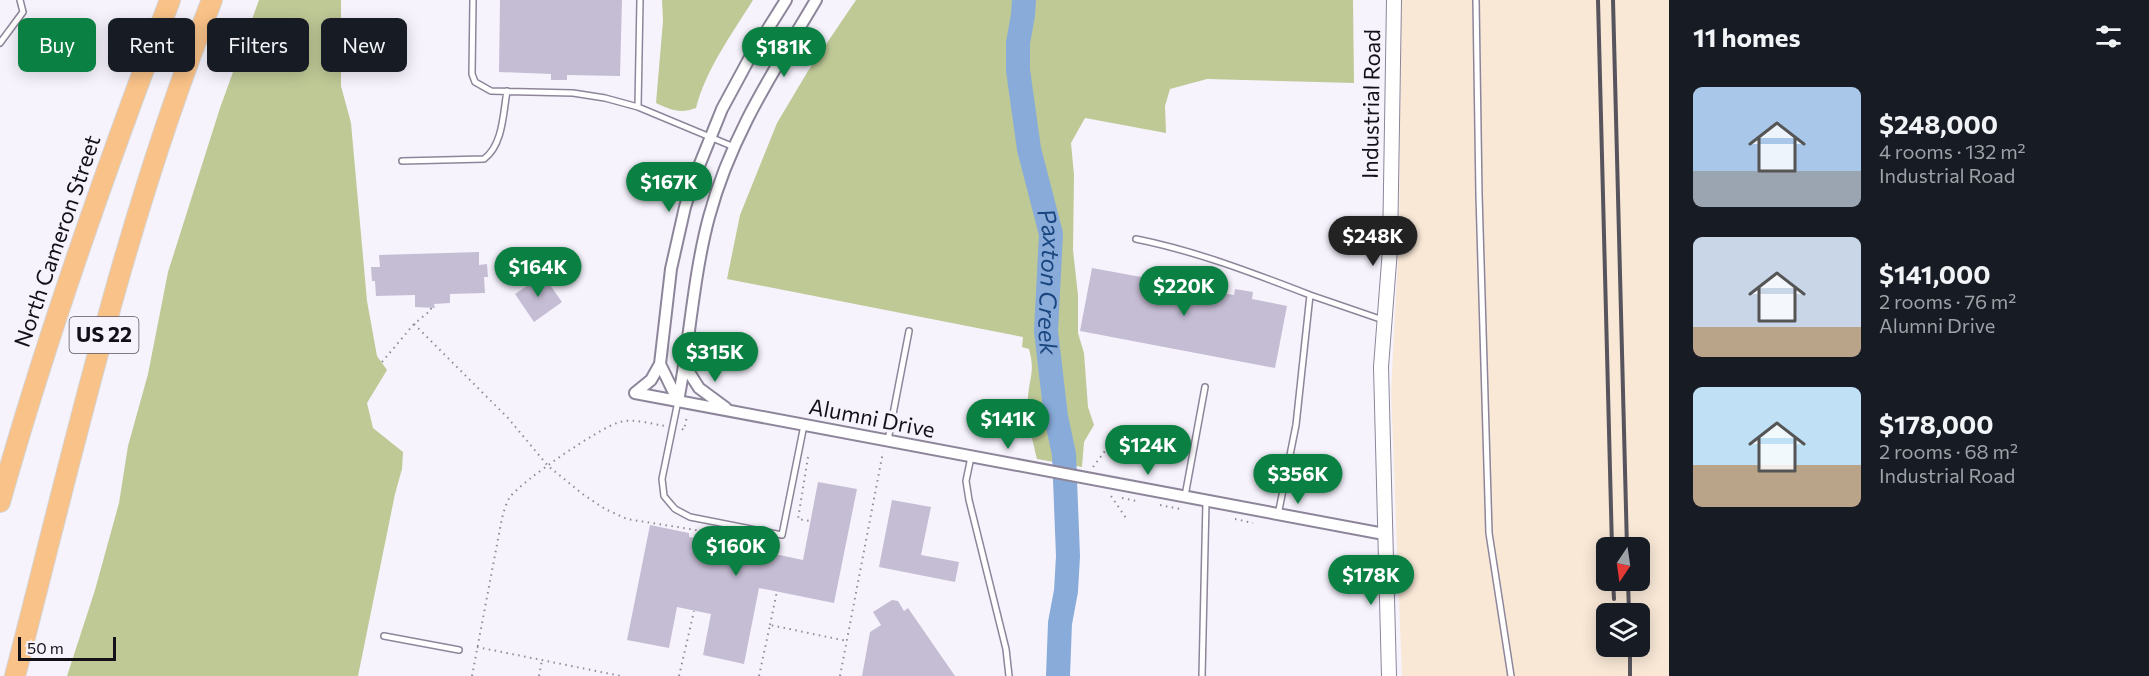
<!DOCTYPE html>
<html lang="en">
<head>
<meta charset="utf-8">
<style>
  body { margin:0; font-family:Commissioner,sans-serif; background:#20242c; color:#f1f3f6; height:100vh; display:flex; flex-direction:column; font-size:22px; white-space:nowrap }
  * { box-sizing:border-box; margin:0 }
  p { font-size:20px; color:#9ea1a6 }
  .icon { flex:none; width:33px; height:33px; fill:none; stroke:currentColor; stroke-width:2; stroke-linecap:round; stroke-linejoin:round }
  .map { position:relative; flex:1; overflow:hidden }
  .side { display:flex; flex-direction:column; background:#171b24; width:480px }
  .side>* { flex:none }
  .banner { position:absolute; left:18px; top:18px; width:570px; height:54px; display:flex; gap:12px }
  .needle { width:39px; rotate:193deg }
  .fabs { position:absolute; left:1596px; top:537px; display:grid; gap:12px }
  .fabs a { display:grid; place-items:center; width:54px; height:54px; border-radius:9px; background:#171b24; box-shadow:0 3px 15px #0003; font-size:30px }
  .scale { position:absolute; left:18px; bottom:15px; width:98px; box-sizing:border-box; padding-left:6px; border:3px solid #131018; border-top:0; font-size:16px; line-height:21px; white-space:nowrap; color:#131018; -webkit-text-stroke:4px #f6f3fd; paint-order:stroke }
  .price { position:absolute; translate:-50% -51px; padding:0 14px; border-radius:21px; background:#0b8043; color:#fff; font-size:20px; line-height:39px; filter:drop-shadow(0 2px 3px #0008) }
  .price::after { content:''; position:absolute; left:50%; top:36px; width:18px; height:14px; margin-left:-9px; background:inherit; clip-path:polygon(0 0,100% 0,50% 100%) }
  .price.active { background:#222; color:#fff }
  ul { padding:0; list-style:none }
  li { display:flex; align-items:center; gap:18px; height:150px; padding:0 24px }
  li span { display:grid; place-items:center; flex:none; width:168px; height:120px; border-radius:9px; color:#555 }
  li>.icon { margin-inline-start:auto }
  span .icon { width:72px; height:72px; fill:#fffc; stroke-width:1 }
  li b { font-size:26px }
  h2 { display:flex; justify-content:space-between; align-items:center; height:72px; padding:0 24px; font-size:26px }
  .pill { padding:0 21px; border-radius:9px; background:#171b24; box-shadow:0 3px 15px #0003; font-size:21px; line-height:54px }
  .pill.active { background:#0b8043; color:#fff }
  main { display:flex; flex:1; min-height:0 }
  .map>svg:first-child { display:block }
  .industrial { fill:#f9e8d6; fill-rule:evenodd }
  .green { fill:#bfc996 }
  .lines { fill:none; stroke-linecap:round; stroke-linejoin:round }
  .river { stroke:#88abd9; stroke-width:24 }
  .building { fill:#c5bdd4 }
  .service-casing { stroke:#8d869a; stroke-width:8 }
  .minor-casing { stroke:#8d869a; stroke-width:14 }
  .tertiary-casing { stroke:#8d869a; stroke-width:16 }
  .motorway-casing { stroke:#d5d4d5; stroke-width:22 }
  .path { stroke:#8f8c95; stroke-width:2; stroke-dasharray:1.5 4.5; stroke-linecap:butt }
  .service { stroke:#fff; stroke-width:5 }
  .minor { stroke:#fff; stroke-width:10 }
  .tertiary { stroke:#fff; stroke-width:14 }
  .motorway { stroke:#f9c288; stroke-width:20 }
  .rail { stroke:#57545d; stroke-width:4 }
  .labels { text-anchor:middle; stroke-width:6; stroke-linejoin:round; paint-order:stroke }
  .shield { fill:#f6f3fd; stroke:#57545d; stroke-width:1.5 }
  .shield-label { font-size:21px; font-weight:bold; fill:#131018 }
  .street-label { font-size:22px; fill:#131018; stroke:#f6f3fd }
  .water-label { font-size:24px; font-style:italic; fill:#19467f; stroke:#f6f3fd }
</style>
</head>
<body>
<main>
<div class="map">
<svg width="1669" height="676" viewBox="0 0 1669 676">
  <rect width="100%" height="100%" fill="#f6f3fd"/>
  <path class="industrial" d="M1401,0h268v676h-267l-11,-284 8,-156zM1606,548h34v32h-34zM1606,614h34v32h-34z"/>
  <path class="green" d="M259,0h82v86l10,37 16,178 10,55 10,14 -20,33 6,25 30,24 -1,17 -7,25 -37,182h-291l28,-86 24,-87 9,-57 20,-72 20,-102 52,-164z
    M662,0h91c-21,34 -47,69 -57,108 -16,6 -25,2 -40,-5l7,-82z
    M856,0h497l1,83 -147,-4 -37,10 -5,17 1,27 -81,-15 -14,25 3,32 -1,75 5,45v38l6,20 4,54 6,18 -10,17 -2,25 -45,-8c-5,-20 -10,-41 -9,-63 2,-20 7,-25 1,-47l-7,-2 1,-10 -296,-58 13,-64 37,-92 31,-52z"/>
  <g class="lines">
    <path class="river" id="s1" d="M1024,0l-1,15 -5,28v27l11,79 22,85 -5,97 10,86 8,37 4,102 -2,35 -6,32 -2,53"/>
  </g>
  <path class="building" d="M500,0h122l-2,76 -53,-1v5h-16v-6l-52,-2z
    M479,252v13l8,-1 1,13h-4l1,16 -35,1v9l-16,1 1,4 -20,-1v-12l-39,1 -1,-15h-3l-1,-14h9l-1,-12z
    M1092,268l60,11 1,-7 36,7 -1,8 46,8 1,-6 18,3 -1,7 35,7 -12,62 -195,-37z
    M543,275l19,27 -28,20 -19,-28z
    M818,482l39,7 -23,114 -75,-15 -15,76 -41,-9 8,-41 -34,-7 -8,41 -42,-8 23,-115 39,8v4l38,7 1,-3 37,7v4l38,8z
    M892,500l39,7 -10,48 38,7 -4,20 -76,-15z
    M892,600l6,1 6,10 4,-3 47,68h-93l8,-44 11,-7 -8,-13z"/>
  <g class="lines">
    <defs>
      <path id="service" d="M473,0l-1,74 3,8 16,9 82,2 32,5 33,9 96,40
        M1476,0l3,195 10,338 22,143
        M0,43l23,-31 -3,-12
        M638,107l2,-107
        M402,161l82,-2c19,-14 19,-45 23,-68
        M1136,239c60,12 117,34 174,56
        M678,401l-16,78 2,17 5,6 6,7 15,8 92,18 22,-110
        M888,440l21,-109
        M971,457l-5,24 3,19 37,149 3,27
        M1185,496l20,-109
        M1278,515l18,-90 14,-130 73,25
        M384,636l75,14
        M1202,676l4,-174"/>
      <path id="minor" d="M685,366l14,22 27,20
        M635,393l749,141
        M635,393l16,-13 9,-16
        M678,401l-18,-37 11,-95 14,-62 10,-31 27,-67 27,-50 37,-59
        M678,401c12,-61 15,-124 31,-184 22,-82 65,-146 107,-217"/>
      <path id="tertiary" d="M1389,676l-8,-309 9,-118 4,-249"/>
      <path id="motorway" d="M0,502c48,-171 107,-337 170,-502
        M15,676c59,-227 110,-458 197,-676"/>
    </defs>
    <use href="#service" class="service-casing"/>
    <use href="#minor" class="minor-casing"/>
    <use href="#tertiary" class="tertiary-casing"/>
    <use href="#motorway" class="motorway-casing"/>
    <path class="path" d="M431,308v2l-17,14 94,94 40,48 36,29 21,14 22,10 81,13 -1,8
      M382,362l32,-38
      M682,429l2,1 3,-14h1
      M808,457l-10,62 12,2
      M1093,467l12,-16
      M1111,496l15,22
      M1122,498l14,3
      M1160,505l20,4
      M1235,519l18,4
      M770,625l7,-34
      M477,647l144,29
      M472,676l30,-158c2,-7 4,-15 8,-21 12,-16 90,-70 110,-75 14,-4 31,2 45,4
      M539,676l3,-16
      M679,676l15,-65
      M759,676l11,-51 77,16
      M840,676l43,-224"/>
    <use href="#service" class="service"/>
    <use href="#minor" class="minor"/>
    <use href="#tertiary" class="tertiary"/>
    <use href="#motorway" class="motorway"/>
    <path class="rail" d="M1598,0l14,548
      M1613,0l14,548
      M1613,580l1,19
      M1628,580l1,34
      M1630,646v30"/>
  </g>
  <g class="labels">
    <rect class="shield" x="69.5" y="317" width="69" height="36" rx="4.5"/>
    <g class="shield-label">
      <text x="104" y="342">US 22</text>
    </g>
    <g class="street-label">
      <text transform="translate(1371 104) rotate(-89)" y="8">Industrial Road</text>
      <text transform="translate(57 241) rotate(-71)" y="8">North Cameron Street</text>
      <text transform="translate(872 418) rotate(11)" y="8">Alumni Drive</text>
    </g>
    <g class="water-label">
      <text dy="8" stroke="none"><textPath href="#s1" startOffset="286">Paxton Creek</textPath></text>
    </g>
  </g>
</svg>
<div class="fabs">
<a><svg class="needle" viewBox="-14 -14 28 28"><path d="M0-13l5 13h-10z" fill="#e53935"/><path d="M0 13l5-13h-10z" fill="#9ea1a6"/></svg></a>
<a><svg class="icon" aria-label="layers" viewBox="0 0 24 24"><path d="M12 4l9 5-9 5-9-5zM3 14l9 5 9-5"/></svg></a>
</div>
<div class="scale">50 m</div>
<b class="price" style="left:784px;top:78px">$181K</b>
<b class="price" style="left:669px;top:213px">$167K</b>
<b class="price active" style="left:1373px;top:267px">$248K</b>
<b class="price" style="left:538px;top:298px">$164K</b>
<b class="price" style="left:1184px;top:317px">$220K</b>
<b class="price" style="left:715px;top:383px">$315K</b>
<b class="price" style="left:1008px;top:450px">$141K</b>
<b class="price" style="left:1148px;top:476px">$124K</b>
<b class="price" style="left:1298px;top:505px">$356K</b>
<b class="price" style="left:736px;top:577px">$160K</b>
<b class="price" style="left:1371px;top:606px">$178K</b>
<div class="banner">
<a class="pill active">Buy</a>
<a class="pill">Rent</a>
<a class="pill">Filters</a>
<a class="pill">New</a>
</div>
</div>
<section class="side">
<h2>11 homes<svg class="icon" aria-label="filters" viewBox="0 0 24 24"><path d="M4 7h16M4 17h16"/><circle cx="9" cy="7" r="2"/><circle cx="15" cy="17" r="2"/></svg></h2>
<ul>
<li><span style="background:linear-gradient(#a9c7e8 70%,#9aa5b1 0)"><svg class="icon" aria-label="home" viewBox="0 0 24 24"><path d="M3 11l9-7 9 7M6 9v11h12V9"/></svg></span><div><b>$248,000</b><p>4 rooms · 132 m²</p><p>Industrial Road</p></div></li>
<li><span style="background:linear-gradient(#c9d6e8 75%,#b9a48a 0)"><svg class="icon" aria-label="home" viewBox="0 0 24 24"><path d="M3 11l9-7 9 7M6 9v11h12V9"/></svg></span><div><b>$141,000</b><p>2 rooms · 76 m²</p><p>Alumni Drive</p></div></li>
<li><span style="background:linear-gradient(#bfe0f5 65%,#b9a48a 0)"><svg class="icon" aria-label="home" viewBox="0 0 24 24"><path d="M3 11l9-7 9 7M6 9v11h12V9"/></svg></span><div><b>$178,000</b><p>2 rooms · 68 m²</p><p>Industrial Road</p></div></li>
</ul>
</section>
</main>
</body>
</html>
